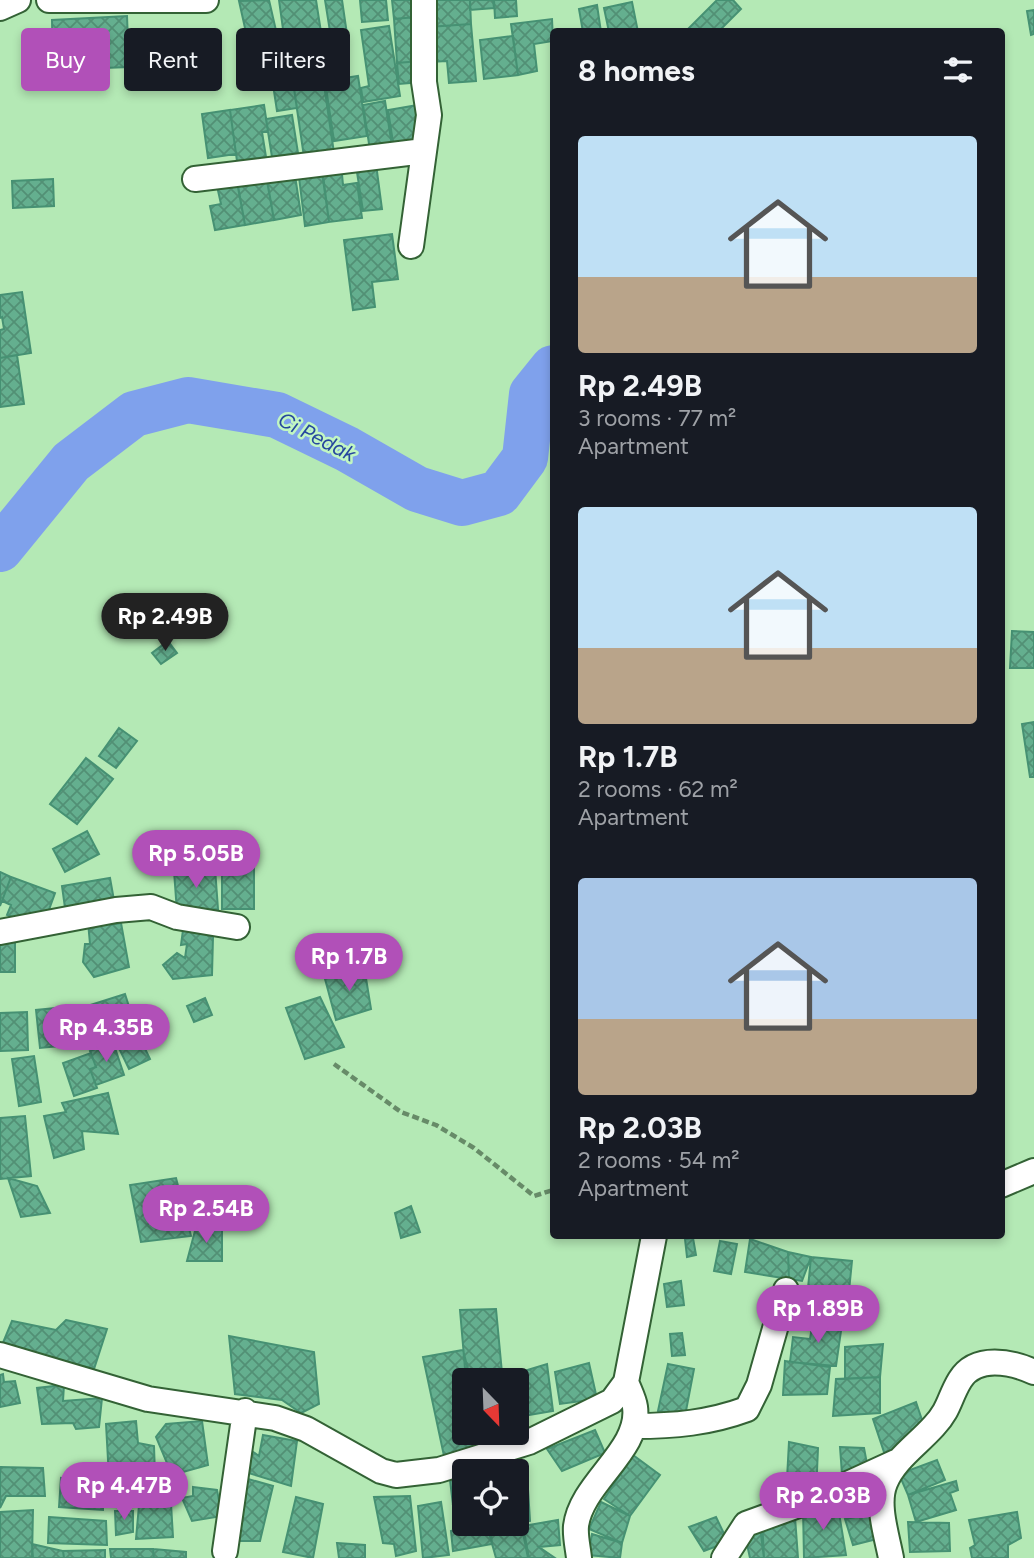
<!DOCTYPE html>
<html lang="en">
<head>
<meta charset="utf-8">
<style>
  body { margin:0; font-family:Figtree,sans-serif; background:#242831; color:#f1f3f6; height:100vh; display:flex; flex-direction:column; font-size:26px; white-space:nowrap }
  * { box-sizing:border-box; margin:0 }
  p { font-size:23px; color:#9ea1a6 }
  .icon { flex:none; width:38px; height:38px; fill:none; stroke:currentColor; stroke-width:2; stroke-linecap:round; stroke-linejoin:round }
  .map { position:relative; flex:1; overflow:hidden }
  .sheet { position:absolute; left:550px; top:28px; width:455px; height:1211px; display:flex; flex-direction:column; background:#171b24; border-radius:7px; box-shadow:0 4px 10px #0003 }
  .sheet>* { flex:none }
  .guide { position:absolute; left:21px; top:28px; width:424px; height:63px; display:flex; gap:14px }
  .needle { width:46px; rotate:157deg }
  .buttons { position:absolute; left:452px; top:1368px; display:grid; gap:14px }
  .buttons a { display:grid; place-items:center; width:77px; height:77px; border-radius:7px; background:#171b24; box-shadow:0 4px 10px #0003; font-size:35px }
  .price { position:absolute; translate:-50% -60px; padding:0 16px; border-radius:24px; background:#b150b8; color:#fff; font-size:23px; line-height:46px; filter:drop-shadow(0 2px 4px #0008) }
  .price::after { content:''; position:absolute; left:50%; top:42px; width:21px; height:16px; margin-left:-10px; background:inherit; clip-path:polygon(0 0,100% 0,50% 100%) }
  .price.active { background:#222; color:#fff }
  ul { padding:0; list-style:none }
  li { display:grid; align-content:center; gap:14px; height:371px; padding:0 28px }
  li span { display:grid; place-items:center; height:217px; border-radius:7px; color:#555 }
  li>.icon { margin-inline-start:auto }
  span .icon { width:126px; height:126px; fill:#fffc; stroke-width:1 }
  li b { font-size:30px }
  h2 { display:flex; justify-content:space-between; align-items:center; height:84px; padding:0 28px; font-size:30px }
  .chip { padding:0 24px; border-radius:7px; background:#171b24; box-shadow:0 4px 10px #0003; font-size:24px; line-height:63px }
  .chip.active { background:#b150b8; color:#fff }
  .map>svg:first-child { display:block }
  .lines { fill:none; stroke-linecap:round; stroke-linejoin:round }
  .river { stroke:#7fa1ec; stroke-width:46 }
  .building { fill:url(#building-cross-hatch); stroke:#469173; stroke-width:2 }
  .street-casing { stroke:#336235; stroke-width:28 }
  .path { stroke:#678b68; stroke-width:4.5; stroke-dasharray:7 3.5; stroke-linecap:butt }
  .street { stroke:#fff; stroke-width:24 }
  .labels { text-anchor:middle; stroke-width:5; stroke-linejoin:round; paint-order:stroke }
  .water-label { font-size:21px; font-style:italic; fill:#26479e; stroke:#c1f6c2 }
</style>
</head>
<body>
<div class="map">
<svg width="1034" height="1558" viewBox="0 0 1034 1558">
  <defs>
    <pattern id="building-cross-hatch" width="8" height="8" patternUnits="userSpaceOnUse" patternTransform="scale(1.75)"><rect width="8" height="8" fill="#64af8f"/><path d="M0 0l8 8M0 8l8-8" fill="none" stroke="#529075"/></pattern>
  </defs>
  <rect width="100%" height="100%" fill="#b4e9b5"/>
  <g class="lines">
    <path class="river" d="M0,549l71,-87 63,-48 54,-14 89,15 70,34 70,40 45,14 37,-10 26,-35 7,-64 21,-26"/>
  </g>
  <path class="building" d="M269,0l11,48 -29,7 -12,-54z
    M279,0h37l7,45 -37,6z
    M325,0h17l6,41 -16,3z
    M360,0h26l2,20 -26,2z
    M392,0h22l2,17 -22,2z
    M426,0h44l1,24 -43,3z
    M470,0h23l1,8 -24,2z
    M494,0h22l1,16 -22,2z
    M717,0h16l8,9 -23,23h-27l-3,-3z
    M632,2l6,30h-29l-5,-24z
    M597,5l4,27h-18l-4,-23z
    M1034,10v24l-3,1 -4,-24z
    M127,16l2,51 -76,3 -1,-50z
    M416,17l4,44 -23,2 -3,-44z
    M552,19l1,22 -19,3 3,27 -19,4 -7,-51z
    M471,24l5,57 -27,2 -2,-22 -17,1 -2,-35z
    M389,26l11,70 -37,6 -2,-14 8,-2 -8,-56z
    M513,36l5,39 -34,4 -4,-39z
    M331,46l3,21 -12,2 -3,-22z
    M420,61l2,21 -23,2 -2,-21z
    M322,71l12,82 -30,4 -12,-82z
    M292,75l5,33 -20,3 -5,-33z
    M358,76l9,60 -33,5 -9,-60z
    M385,101l7,45 -22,4 -7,-45z
    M264,105l4,26 -6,1 4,25 -29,4 -7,-51z
    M418,105l6,39 -30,5 -6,-39z
    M230,110l6,44 -28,4 -6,-44z
    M292,115l6,38 -26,4 -6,-38z
    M341,163l2,22 14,-2 5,35 -33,4 -8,-57z
    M376,164l6,45 -19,2 -7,-45z
    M294,169l7,46 -27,5 -8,-46z
    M323,175l6,47 -24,4 -6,-49z
    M53,179l1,27 -41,2 -1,-27z
    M267,181l7,39 -29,5 -7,-39z
    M237,182l8,43 -30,5 -5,-24 11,-2 -4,-18z
    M392,234l6,45 -26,3 3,25 -22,3 -9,-70z
    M22,292l9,61 -31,5v-28l4,-1 -2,-12 -2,1v-23z
    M17,355l7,49 -24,3v-49z
    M1012,631l22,1v36h-24z
    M168,641l9,12 -16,11 -9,-11z
    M1034,722v55h-4l-8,-53z
    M119,728l18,13 -21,27 -17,-12z
    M86,758l27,21 -36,45 -27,-20z
    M87,831l12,23 -34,18 -12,-23z
    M222,867l32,1v41h-32z
    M215,868l3,41 -41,3 -3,-41z
    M0,872l11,5 -11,29z
    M11,877l44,16 -9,25 -16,5 -23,-8 4,-10 -9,-4z
    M110,878l5,28 -49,9 -4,-29z
    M107,917l3,8 11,-2 8,44 -35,10 -11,-15 2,-18h5l-2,-22z
    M183,930h12l18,7 -1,38 -39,4 -10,-14 14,-12 8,5 2,-14 -6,1z
    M0,940h15v32h-15z
    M364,966l7,43 -35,11 -11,-41z
    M125,994l8,25 -17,6 3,9 -30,9 -11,-34z
    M320,997l24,50 -39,12 -19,-51z
    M205,998l7,17 -18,7 -7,-16z
    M76,1006l4,38 -40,4 -4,-38z
    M27,1012l1,38 -28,1v-38z
    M136,1030l14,29 -21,10 -14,-29z
    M113,1042l11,33 -28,10 -6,-16 6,-2 -6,-16z
    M91,1053l5,14 -6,2 7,19 -23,8 -11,-33z
    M34,1056l7,46 -22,4 -7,-47z
    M108,1093l10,41 -36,-3 2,18 -30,9 -10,-42 22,-4 -4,-9z
    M25,1116l6,60 -31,3v-61z
    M8,1178l29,8 13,27 -29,4z
    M176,1178l15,58 -50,6 -11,-57z
    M411,1206l9,26 -19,6 -6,-25z
    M196,1227l26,2v32h-35z
    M693,1238l3,17 -9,2 -2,-18z
    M750,1239l38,13 1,27 -44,-7z
    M720,1241l17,3 -6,30 -17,-3z
    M788,1252l23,5 -9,24 -13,-2z
    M811,1257l41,4 -3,30 -41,-3z
    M681,1281l3,24 -17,2 -3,-23z
    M496,1309l6,64 -36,7 -6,-70z
    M66,1320l41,9 -13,40 -92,-24 10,-24 44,9z
    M813,1321l29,3 -6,42 -46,-4 3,-25 17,2z
    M682,1333l3,22 -13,1 -2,-22z
    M229,1336l85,16 5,52 -18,9 -19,-13 -47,-6z
    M883,1344l-3,33 -35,2v-32z
    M463,1350l8,31h-7v52h21l5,17 -46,6 -21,-99z
    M785,1361l45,6 -3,27 -44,1z
    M589,1363l8,36 -37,5 -5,-32z
    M547,1364l6,47 -36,6 -1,-36h-4l-1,-6z
    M668,1364l26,5 -9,47 -27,-5z
    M3,1374l1,8 11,-1 5,22 -20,4v-32z
    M880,1377v36l-47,3 3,-37z
    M64,1385l-1,16 39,-3 -3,29 -23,2 -3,-6 -31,1 -5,-36z
    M916,1402l10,30 -39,29 -14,-42z
    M136,1421l2,22 16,3 1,29 -46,3 -3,-54z
    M202,1421l6,44 -36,10 -16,-38 10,-13z
    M595,1430l10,23 -43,18 -15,-22z
    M263,1435l34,6 -6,45 -49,-15 7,-22 10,7z
    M789,1442l29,6 -2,46 -30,3z
    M840,1447l24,1 4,21 -26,5z
    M633,1455l27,20 -30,41 -26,-17z
    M937,1460l8,20 -37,15 -9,-21z
    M0,1467l43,1 2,28h-39l-6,12z
    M73,1467l30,2v41l-44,-3 2,-29 14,2z
    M527,1473l3,48 -14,2v-47z
    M241,1477l32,9 -13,55h-32z
    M464,1477v26l-11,2 -3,-25z
    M956,1481l2,9 -8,3 6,17 -40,12 -8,-27z
    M154,1487h16l3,50 -37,2 4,-45 12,2z
    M193,1487l24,3 5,26 -30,5 -10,-23 11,-2z
    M410,1496l6,55 -20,5 -2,-12 -11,-1 -9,-46z
    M296,1497l27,7 -10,54 -30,-6z
    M837,1501l9,54 -42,3 -1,-49z
    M441,1502l8,53 -26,3 -5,-52z
    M601,1502l29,14 -8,27 -33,-14z
    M453,1505h11v19h26l2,20 -39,7 -2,-20 8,-2z
    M33,1510l-1,48h-32v-46z
    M115,1511h18v21l-17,3z
    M1017,1512l4,26 -13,7v13h-36l-2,-10 5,-3 -6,-25z
    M871,1514l6,25 -24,6 -8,-26z
    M49,1517l57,4 1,24 -59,-2z
    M716,1517l12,25 -24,9 -15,-24z
    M795,1517l3,41h-34l-2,-39z
    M558,1520l2,25 -21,2 16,11h-26l-6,-32z
    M908,1522l41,1 1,28 -40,1z
    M521,1523l7,35h-32l-7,-25z
    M760,1527l4,31h-14l-5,-23z
    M592,1534l30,9 -2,15 -32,-3z
    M337,1543l28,2v13h-26z
    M32,1544l31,7 1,7h-31z
    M110,1549h43l1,9h-43z
    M153,1549l33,3v6h-32z
    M105,1550v8h-41l-1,-7z"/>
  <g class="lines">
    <defs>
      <path id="street" d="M49,0h157
        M0,8l18,-8
        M195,179l229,-28
        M411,246l18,-131 -5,-33v-82
        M0,932l116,-22 35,-3 26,10 60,10
        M1001,1185l33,-14
        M0,1355l148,44 127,19 31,11 75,42 15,4 43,-5 90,-28 83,-41 14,-19 28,-146
        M634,1426c40,0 75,-3 113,-17l12,-24 27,-95
        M225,1551l20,-140
        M579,1558c-1,-10 -4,-22 -3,-32 5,-43 65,-76 59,-119 -1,-8 -6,-17 -9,-25
        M724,1558l22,-34 69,-25 81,-37
        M891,1558c-4,-22 -15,-54 -6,-75 9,-23 32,-38 49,-57 16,-17 15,-28 26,-46 16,-26 52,-18 74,-8"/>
    </defs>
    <use href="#street" class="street-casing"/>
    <path class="path" d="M334,1064l67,48 35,13 38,23 60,48 19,-6"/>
    <use href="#street" class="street"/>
  </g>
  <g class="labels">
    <g class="water-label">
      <text transform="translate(317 437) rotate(27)" y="7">Ci Pedak</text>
    </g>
  </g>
</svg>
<div class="buttons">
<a><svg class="needle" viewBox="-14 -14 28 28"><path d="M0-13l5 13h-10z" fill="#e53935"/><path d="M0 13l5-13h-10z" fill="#9ea1a6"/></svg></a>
<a><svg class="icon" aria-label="locate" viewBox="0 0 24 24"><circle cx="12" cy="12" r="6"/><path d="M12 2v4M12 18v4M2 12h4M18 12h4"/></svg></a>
</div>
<b class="price active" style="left:165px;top:653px">Rp 2.49B</b>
<b class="price" style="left:196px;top:890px">Rp 5.05B</b>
<b class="price" style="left:349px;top:993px">Rp 1.7B</b>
<b class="price" style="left:106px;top:1064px">Rp 4.35B</b>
<b class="price" style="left:206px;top:1245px">Rp 2.54B</b>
<b class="price" style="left:818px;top:1345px">Rp 1.89B</b>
<b class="price" style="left:124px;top:1522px">Rp 4.47B</b>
<b class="price" style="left:823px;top:1532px">Rp 2.03B</b>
<div class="guide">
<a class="chip active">Buy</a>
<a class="chip">Rent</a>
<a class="chip">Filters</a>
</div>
<section class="sheet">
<h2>8 homes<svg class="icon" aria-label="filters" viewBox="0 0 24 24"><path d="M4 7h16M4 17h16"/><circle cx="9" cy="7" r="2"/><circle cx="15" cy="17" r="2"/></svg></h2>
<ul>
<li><span style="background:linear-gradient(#bfe0f5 65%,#b9a48a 0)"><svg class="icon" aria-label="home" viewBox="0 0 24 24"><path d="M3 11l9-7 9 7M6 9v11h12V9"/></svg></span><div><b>Rp 2.49B</b><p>3 rooms · 77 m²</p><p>Apartment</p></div></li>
<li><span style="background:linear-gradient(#bfe0f5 65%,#b9a48a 0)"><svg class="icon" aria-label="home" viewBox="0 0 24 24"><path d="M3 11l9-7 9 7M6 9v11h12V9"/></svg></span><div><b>Rp 1.7B</b><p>2 rooms · 62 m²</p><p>Apartment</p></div></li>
<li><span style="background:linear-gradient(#a9c7e8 65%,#b9a48a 0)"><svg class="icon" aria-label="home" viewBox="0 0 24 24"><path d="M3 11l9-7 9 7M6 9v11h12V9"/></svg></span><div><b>Rp 2.03B</b><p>2 rooms · 54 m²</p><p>Apartment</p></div></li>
</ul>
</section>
</div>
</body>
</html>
